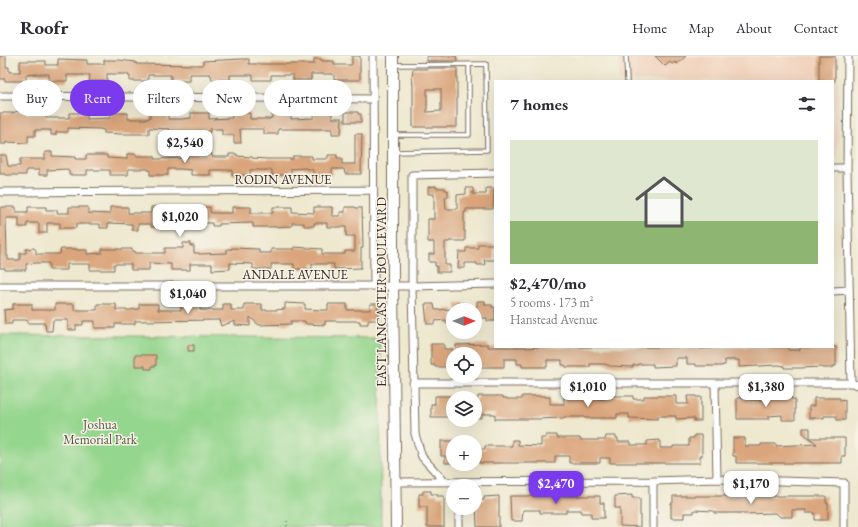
<!DOCTYPE html>
<html lang="en">
<head>
<meta charset="utf-8">
<style>
  body { margin:0; font-family:"EB Garamond",serif; background:#f7f7f7; color:#2b2b33; height:100vh; display:flex; flex-direction:column; font-size:15px; white-space:nowrap }
  * { box-sizing:border-box; margin:0 }
  p { font-size:13px; color:#7c7c81 }
  .icon { flex:none; width:22px; height:22px; fill:none; stroke:currentColor; stroke-width:2; stroke-linecap:round; stroke-linejoin:round }
  .map { position:relative; flex:1; overflow:hidden }
  .side { position:absolute; left:494px; top:24px; width:340px; height:268px; display:flex; flex-direction:column; background:#fff; border-radius:0px; box-shadow:0 4px 16px #0002 }
  .side>* { flex:none }
  .top-card { position:absolute; left:12px; top:24px; width:380px; height:36px; display:flex; gap:8px }
  .needle { width:26px; rotate:90deg }
  .fabs { position:absolute; left:446px; top:247px; display:grid; gap:8px }
  .fabs a { display:grid; place-items:center; width:36px; height:36px; border-radius:50%; background:#fff; box-shadow:0 4px 16px #0002; font-size:20px }
  .price { position:absolute; translate:-50% -34px; padding:0 9px; border-radius:8px; background:#fff; color:#222; font-size:13px; line-height:26px; filter:drop-shadow(0 1px 2px #0008) }
  .price::after { content:''; position:absolute; left:50%; top:24px; width:12px; height:9px; margin-left:-6px; background:inherit; clip-path:polygon(0 0,100% 0,50% 100%) }
  .price.selected { background:#7c3aed; color:#fff }
  ul { padding:0; list-style:none }
  li { display:grid; align-content:center; gap:8px; height:212px; padding:0 16px }
  li span { display:grid; place-items:center; height:124px; border-radius:0px; color:#555 }
  li>.icon { margin-inline-start:auto }
  span .icon { width:72px; height:72px; fill:#fffc; stroke-width:1 }
  li b { font-size:17px }
  h2 { display:flex; justify-content:space-between; align-items:center; height:48px; padding:0 16px; font-size:17px }
  .tag { padding:0 14px; border-radius:18px; background:#fff; box-shadow:0 4px 16px #0002; font-size:14px; line-height:36px }
  .tag.selected { background:#7c3aed; color:#fff }
  header { display:flex; align-items:center; gap:24px; box-sizing:border-box; height:56px; padding:0 20px; background:#fff; border-bottom:1px solid #e1e1e2 }
  header strong { font-size:19px }
  nav { display:flex; gap:22px; margin-inline-start:auto; font-size:14px }
  .map>svg:first-child { display:block }
  .built { fill:#f2d4be }
  .green { fill:#94d68d; stroke:#688056 }
  .building { fill:#daa57c; fill-rule:evenodd }
  .lines { fill:none; stroke-linecap:round; stroke-linejoin:round }
  .service-casing { stroke:#7a6c5c; stroke-width:5.5 }
  .minor-casing { stroke:#7a6c5c; stroke-width:9 }
  .secondary-casing { stroke:#7a6c5c; stroke-width:12 }
  .path { stroke:#7a6c5c; stroke-width:1.5; stroke-dasharray:1 3; stroke-linecap:butt }
  .service { stroke:#fff; stroke-width:3.5 }
  .minor { stroke:#fff; stroke-width:7 }
  .secondary { stroke:#fff; stroke-width:10 }
  .labels { text-anchor:middle; stroke-width:3; stroke-linejoin:round; paint-order:stroke }
  .street-label { font-size:13px; fill:#3b2a1e; stroke:#f7f3e8 }
  .park-label { font-size:13px; fill:#51553a; stroke:#f7f3e8 }
</style>
</head>
<body>
<header>
<strong>Roofr</strong>
<nav><a>Home</a><a>Map</a><a>About</a><a>Contact</a></nav>
</header>
<div class="map">
<svg width="858" height="471" viewBox="0 0 858 471">
  <rect width="100%" height="100%" fill="#f7f3e8"/>
  <filter id="ink" filterUnits="userSpaceOnUse"><feTurbulence type="fractalNoise" baseFrequency=".025" numOctaves="2"/><feDisplacementMap in="SourceGraphic" scale="8" xChannelSelector="R" yChannelSelector="G"/><feConvolveMatrix kernelMatrix="1 2 1 2 8 2 1 2 1" color-interpolation-filters="sRGB"/></filter>
  <filter id="wash" filterUnits="userSpaceOnUse"><feTurbulence type="fractalNoise" baseFrequency=".012" numOctaves="4" result="noise"/><feDisplacementMap in="SourceGraphic" scale="16" xChannelSelector="R" yChannelSelector="G"/><feGaussianBlur stdDeviation="0.9" result="paint"/><feColorMatrix in="noise" values="0 0 0 0 0 0 0 0 0 0 0 0 0 0 0 0 0 1.4 0 .05"/><feComposite in="paint" operator="in"/></filter>
  <g filter="url(#wash)">
    <rect width="100%" height="100%" fill="#eee8cf"/>
    <path class="built" d="M619,0h219v102h-5v-77h-214z"/>
    <path class="green" d="M0,279l380,3 1,189h-381z"/>
    <g id="blocks">
      <path class="building" d="M0,0h6v11h3v5h11v-11h26v4h12v-6l29,1v4h17v-4h14l18,2v2l67,1v-4l39,-2h7v5h65v-5h7l1,2h12v4h16l2,-1v-8h8v24h-26v-5l-2,-1h-21v6h-18v-5h-22v5h-18v-5h-23v5h-18l-1,-5h-1v-1h-21v7h-18v-6h-23v6h-18v-5h-2v-2h-21v7h-18l1,-6h-23v6h-18v-7h-13l-10,1v6h-21v-2h-5z
        M427,0h29l1,5h-30z
        M655,0h31l-9,8 -2,-2 -3,2 -2,-2 -5,4z
        M819,0h16v25h-16z
        M427,12h30v59h-44v-41l-1,-8 1,-9h14zM427,33h14v22l-14,1z
        M18,55h8v2h20v5h23v-5h18v6l23,-1v-5h18v6h20v-1h2v-5h18v6h13l10,-1v-5h18v6l23,-1v-5h18v6h20v-1h2v-6h19v7l23,-1v-6l18,1v5h10l-1,16h-9v-5h-54v5h-14v-5h-24l1,14h-7v-8h-12v-6h-12v3h-19v2h-10v-2h-11v-3l-21,-1v6h-27l-18,-1v-3l-4,-1 -32,-1v4h-12v3h-5v-5h-16v6h-7v7l-22,-1v2h-6v-31h12z
        M345,56h13v2h3v8h-16z
        M355,78h7l-1,40h-16l-1,-5h-12v6h-19v-5l-8,-2 -14,1v6h-19v-5h-22v5h-18v-5h-22v5h-19v-5l-10,-1h-13v6h-18v-5h-2v-1h-20v6h-18v-5h-23v5h-18v-5l-2,-1 -20,1v5h-8v-5h-13v5h-21v-1h-5v-19h6l2,11h12v-7h25v-7h7v4l23,1v2h11v-4h21v3l20,1v-5h9v2h19v3h2l31,-1v-5h9v1h15v3h17v-3h8v2l15,1v1l15,1h26v-3h19v3h14l2,-1v-3h9v3h5v6h13z
        M436,130v2h9v2h3v7h-3l1,12h11v-14l9,-1v-6h7v6h13v-6h8l-1,21h-27v3h-2v19h1v10h-16v1h-4v23h5v7h-13v-6h-2v-4h-6v-8h5v-12h-6v-23h6v-25h-6v-7z
        M2,151h14v5h12v-5h18v3h11v3h12v-6h19v6l22,1v-7h18v6h23v-6h18v6l23,1v-7h18v5l2,1h20v-6h19v6h22v-6h19v5l22,1v-6h18v9h8v-4h5v-5h10l1,1h6l1,40h-2v20l-27,1v-5h-22v5h-18v-5h-23v5h-18v-5l-23,-1v6l-18,1v-6h-22v6h-19v-6l-22,-1v7h-18v-6h-17v6h-24v-6h-23v6h-18v-7h-13l-10,1v6h-21v-2h-5v-60zM6,162h13v9h8v-4h12v10h8v-10h13v5h16v-4h24v4h8v-5l24,1v6h6v-6h13v3l26,1v-1h13v-4h22v3h7v-2l34,-1v4h15l24,-1v-3h12v3h10v-3h13v4h19v9h9v15h-10v3h-23v-5l-28,-2v2h-23v4h-12v-4l-27,-1v1h-5v4l-28,1v-1h-5v-7h-3v-3h-8v5h-18v5h-30v-2h-3v-2h-30v4l-15,1v-4h-10v-1h-16l-1,5h-24v-4l-2,-2 -8,1v4h-6v7h-12v-4h-1z
        M478,188h16v16h-10l1,5h-8v-2h-12v5h-7l1,-16h7v-4h12z
        M477,245h8v4h7v2h3v14h-8v-3h-12v-11h2z
        M285,247l20,1v5l16,1h7v-6h19v6h23v-6h8l-1,16h-9v4h-8v-3h-35v4l-18,-1 -2,-1v-2h-14v3l-32,1 -9,-8v9l-15,-1v-4l-14,5 -2,-6 -84,1v3h-20v4h-20v-7h-12v4h-7v5h-8v-10h-15l-1,11h-6l-1,-8h-17v-2l-3,-1h-13v4h-7l-1,-14 9,-1v-5h19v6h23v-6h19v6h23v-6h19v6h13l10,-1v-5h19v6h23v-6h19v6h23v-6h8v6h13v-6h18v6h14l9,-1z
        M456,247h8v7h-8z
        M425,248h9l1,6 18,-1v15h-7v-4l-11,1v3h-8z
        M431,288h13v5h9v18h-18v-2h-4z
        M488,288v3h38v1l14,-1h160v2l12,-1v-1h76v3h12v-3h36v19h-4v2h-10v-1l-22,1h-16v-2l-5,-1 -40,2v-7h-14v5h-3v1h-26v-2h-9v-6h-11v8l-23,1v-3h-15v1h-5v2l-24,-1v-1h-3v-1h-16v3h-24l-1,-2h-3v-5h-15v7h-25v-3h-5v-5h-13v8h-24v-1h-5v-12h-19v-9z
        M188,289h6v6h-6z
        M135,299h21v11h-4v3h-7v-3h-10z
        M435,340h18v21h-22v-13h4z
        M478,340h25v2h4v1h15v-3h23v1h5v7h14v-8h25v3h15v-2h4v-1h25v3h11v-3h32v8h12l-1,-8h9v1h5v24h-7v-3l-18,1v-3h-18v3l-29,-1v-4h-12v4h-32v-1h-21v1l-27,1h-42v-5h-13v4h-7v-19h3z
        M742,340h9v4h14v-2l26,-1v2h4v21h-13v-5l-13,1v3h-32v-21h5z
        M814,342h26v3l5,-1v20h-8l-1,-4h-12v2h-15v-12h5z
        M803,372h7v10h35v18h-3v7h-106v-7h-3v-18h12v8h16v-2h15v2l41,-2 -14,-11z
        M546,379h11v3h23v2h25l1,-4h10v2h2v4h13v3h16v-4l13,-1v8h13v-2h16v-8h5v-3h7v3h1v18h-2v7h-90v-5h-10v5h-31v-7h-14v7h-76v-14h6v-3h27v-6h6v5l23,1v-8h5z
        M441,385h12v22h-8v-7h-4z
        M423,435h8v3h6v2h7v31h-17v-20h-8v-13h4z
        M632,439v3h8v29l-20,-1v-18h-5v-12z
        M499,440v31h-22l-1,-27h8v-3z
        M510,440h90v7h4v15h-13v-5h-10v-3h-15v3h-26v-3h-17l-1,11h-11z
        M673,440h153v7h2v17h-13v-7h-9v-3h-14v7h-12l-4,-4 -33,1v-1h-29v-2l-20,-1v3h-10v5h-13v-15h2z"/>
    </g>
  </g>
  <g filter="url(#ink)">
    <use href="#blocks" fill-opacity="0" stroke="#7a6c5c" stroke-width="1"/>
    <g class="lines">
      <defs>
        <path id="service" d="M626,0l1,25
          M394,79h75v-70
          M394,96l93,-2 -1,-86 -92,1"/>
        <path id="minor" d="M373,0l1,230
          M848,0l-1,112 4,215
          M0,40l373,3
          M833,112h14
          M0,136l373,-2
          M0,230h412l83,-2
          M833,235l16,-1
          M413,327h438l7,2
          M715,327l2,96
          M653,425v46
          M396,426l257,-1 64,-2 127,4v44
          M445,426l-23,-25 -7,-23 -3,-148v-111l83,-2
          M459,452v19"/>
        <path id="secondary" d="M393,0v230l3,241"/>
      </defs>
      <use href="#service" class="service-casing"/>
      <use href="#minor" class="minor-casing"/>
      <use href="#secondary" class="secondary-casing"/>
      <path class="path" d="M287,465v6"/>
      <use href="#service" class="service"/>
      <use href="#minor" class="minor"/>
      <use href="#secondary" class="secondary"/>
    </g>
  </g>
  <g class="labels">
    <g class="street-label">
      <text x="283" y="128">RODIN AVENUE</text>
      <text x="295" y="223">ANDALE AVENUE</text>
      <text transform="translate(381 236) rotate(-90)" y="5">EAST LANCASTER BOULEVARD</text>
    </g>
    <g class="park-label">
      <text x="100" y="373">Joshua<tspan x="100" dy="15">Memorial Park</tspan></text>
    </g>
  </g>
</svg>
<div class="fabs">
<a><svg class="needle" viewBox="-14 -14 28 28"><path d="M0-13l5 13h-10z" fill="#e53935"/><path d="M0 13l5-13h-10z" fill="#7c7c81"/></svg></a>
<a><svg class="icon" aria-label="locate" viewBox="0 0 24 24"><circle cx="12" cy="12" r="6"/><path d="M12 2v4M12 18v4M2 12h4M18 12h4"/></svg></a>
<a><svg class="icon" aria-label="layers" viewBox="0 0 24 24"><path d="M12 4l9 5-9 5-9-5zM3 14l9 5 9-5"/></svg></a>
<a>+</a>
<a>−</a>
</div>
<b class="price" style="left:185px;top:108px">$2,540</b>
<b class="price" style="left:180px;top:182px">$1,020</b>
<b class="price" style="left:188px;top:259px">$1,040</b>
<b class="price" style="left:588px;top:352px">$1,010</b>
<b class="price" style="left:766px;top:352px">$1,380</b>
<b class="price selected" style="left:556px;top:449px">$2,470</b>
<b class="price" style="left:751px;top:449px">$1,170</b>
<div class="top-card">
<a class="tag">Buy</a>
<a class="tag selected">Rent</a>
<a class="tag">Filters</a>
<a class="tag">New</a>
<a class="tag">Apartment</a>
</div>
<section class="side">
<h2>7 homes<svg class="icon" aria-label="filters" viewBox="0 0 24 24"><path d="M4 7h16M4 17h16"/><circle cx="9" cy="7" r="2"/><circle cx="15" cy="17" r="2"/></svg></h2>
<ul>
<li><span style="background:linear-gradient(#dfe7d0 65%,#8fb573 0)"><svg class="icon" aria-label="home" viewBox="0 0 24 24"><path d="M3 11l9-7 9 7M6 9v11h12V9"/></svg></span><div><b>$2,470/mo</b><p>5 rooms · 173 m²</p><p>Hanstead Avenue</p></div></li>
</ul>
</section>
</div>
</body>
</html>
